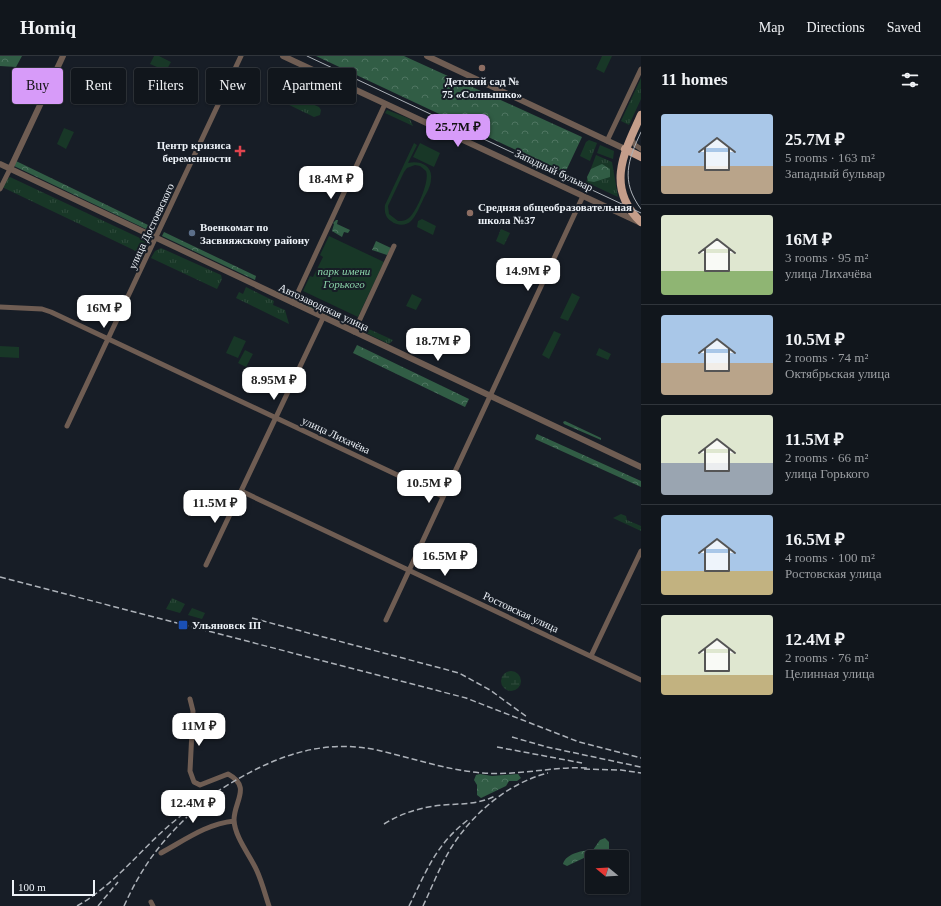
<!DOCTYPE html>
<html lang="en">
<head>
<meta charset="utf-8">
<style>
  body { margin:0; font-family:"Times New Roman",serif; background:#1a1f25; color:#f1f3f6; height:100vh; display:flex; flex-direction:column; font-size:15px; white-space:nowrap }
  * { box-sizing:border-box; margin:0 }
  p { font-size:13px; color:#9c9fa3 }
  .icon { flex:none; width:22px; height:22px; fill:none; stroke:currentColor; stroke-width:2; stroke-linecap:round; stroke-linejoin:round }
  .map { position:relative; flex:1; overflow:hidden }
  .panel { display:flex; flex-direction:column; background:#11161c; width:300px }
  .panel>* { flex:none }
  .top-card { position:absolute; left:12px; top:12px; width:380px; height:36px; display:flex; gap:8px }
  .needle { width:26px; rotate:288deg }
  .controls { position:absolute; left:585px; top:794px; display:grid; gap:8px }
  .controls a { display:grid; place-items:center; width:44px; height:44px; border-radius:4px; background:#11161c; box-shadow:0 1px 3px #0004,0 0 0 1px #30353b; font-size:20px }
  .scale { position:absolute; left:12px; bottom:10px; width:83px; box-sizing:border-box; padding-left:4px; border:2px solid #edf2f8; border-top:0; font-size:11px; line-height:14px; white-space:nowrap; color:#edf2f8; -webkit-text-stroke:3px #171d26; paint-order:stroke }
  .price { position:absolute; translate:-50% -34px; padding:0 9px; border-radius:8px; background:#fff; color:#222; font-size:13px; line-height:26px; filter:drop-shadow(0 1px 2px #0008) }
  .price::after { content:''; position:absolute; left:50%; top:24px; width:12px; height:9px; margin-left:-6px; background:inherit; clip-path:polygon(0 0,100% 0,50% 100%) }
  .price.active { background:#d79bf9; color:#111 }
  ul { padding:0; list-style:none }
  li { display:flex; align-items:center; gap:12px; height:100px; padding:0 20px }
  li+li { border-top:1px solid #30353b }
  li span { display:grid; place-items:center; flex:none; width:112px; height:80px; border-radius:4px; color:#555 }
  li>.icon { margin-inline-start:auto }
  span .icon { width:48px; height:48px; fill:#fffc; stroke-width:1 }
  li b { font-size:17px }
  h2 { display:flex; justify-content:space-between; align-items:center; height:48px; padding:0 20px; font-size:17px }
  .pill { padding:0 14px; border-radius:4px; background:#11161c; box-shadow:0 1px 3px #0004,0 0 0 1px #30353b; font-size:14px; line-height:36px }
  .pill.active { background:#d79bf9; color:#111 }
  header { display:flex; align-items:center; gap:24px; box-sizing:border-box; height:56px; padding:0 20px; background:#11161c; border-bottom:1px solid #30353b }
  header strong { font-size:19px }
  nav { display:flex; gap:22px; margin-inline-start:auto; font-size:14px }
  main { display:flex; flex:1; min-height:0 }
  .map>svg:first-child { display:block }
  .grass { fill:url(#grass-tufts) }
  .forest { fill:url(#forest-crowns) }
  .wetland { fill:url(#wetland-marsh) }
  .green { fill:#183727; fill-rule:evenodd }
  .lines { fill:none; stroke-linecap:round; stroke-linejoin:round }
  .minor { stroke:#6f5d53; stroke-width:5 }
  .tertiary { stroke:#6f5d53; stroke-width:6 }
  .primary { stroke:#c49d8a; stroke-width:8 }
  .tram { stroke:#adb2b9; stroke-width:1 }
  .rail { stroke:#adb2b9; stroke-width:1.5; stroke-dasharray:6 3; stroke-linecap:butt }
  .education-dot { fill:#8d6e63; stroke:#171d26; stroke-width:1.5 }
  .health-dot { fill:#e0444e; stroke:#171d26; stroke-width:1.5 }
  .service-dot { fill:#5c6f8a; stroke:#171d26; stroke-width:1.5 }
  .transit-dot { fill:#1a4fb4; stroke:#171d26; stroke-width:1.5 }
  .labels { text-anchor:middle; stroke-width:4; stroke-linejoin:round; paint-order:stroke }
  .poi-label { font-size:11px; font-weight:bold; fill:#edf2f8; stroke:#171d26; text-anchor:start }
  .street-label { font-size:11px; fill:#edf2f8; stroke:#171d26 }
  .park-label { font-size:11px; font-style:italic; fill:#8bd4aa; stroke:#171d26 }
</style>
</head>
<body>
<header>
<strong>Homiq</strong>
<nav><a>Map</a><a>Directions</a><a>Saved</a></nav>
</header>
<main>
<div class="map">
<svg width="641" height="850" viewBox="0 0 641 850">
  <defs>
    <pattern id="grass-tufts" width="24" height="20" patternUnits="userSpaceOnUse"><rect width="24" height="20" fill="#183727"/><path d="M3 7l-1-3M5 7V3M7 7l1-3M15 17l-1-3M17 17v-4M19 17l1-3" fill="none" stroke="#2f4b3c"/></pattern>
    <pattern id="forest-crowns" width="20" height="18" patternUnits="userSpaceOnUse"><rect width="20" height="18" fill="#315d45"/><path d="M2 6a3 3 0 1 1 6 0M12 15a3 3 0 1 1 6 0" fill="none" stroke="#4f7561"/></pattern>
    <pattern id="wetland-marsh" width="20" height="14" patternUnits="userSpaceOnUse"><rect width="20" height="14" fill="#183727"/><path d="M1 5h8M5 5V1M11 12h8M15 12V8" fill="none" stroke="#2f4b3c"/></pattern>
  </defs>
  <rect width="100%" height="100%" fill="#171d26"/>
  <path class="grass" d="M641,22v21l-12,26 -8,-4z
    M280,34l39,17 2,3 -1,5 -6,2 -37,-18 -1,-4z
    M387,54l23,9 3,7 -28,-13z
    M589,84l8,3 -7,18 -10,-5 6,-14z
    M600,89l14,6 -1,8 -16,-6z
    M596,99l16,7 6,35 -32,-15z
    M10,121l132,62v1l3,2 -3,12 -140,-67 5,-8z
    M501,173l9,4 -6,12 -8,-4z
    M161,192l60,27 1,4 -5,10 -66,-31 4,-7z
    M246,231l28,14 -1,4 12,5 4,14 -53,-26 3,-6 4,2z
    M360,269l33,15 -4,4 -27,-13z
    M621,458l5,2 1,4 14,6v5l-28,-13z
    M172,542l13,6 -5,9 -14,-4z
    M192,552l13,5 -3,6 -14,-4z"/>
  <path class="forest" d="M0,0h22l-6,11 -16,-1z
    M316,0h88l178,81 -17,36z
    M16,105l132,64 -2,4 -132,-63z
    M602,108l8,5v8l-16,5 -6,-1 -1,-4 4,-8z
    M336,164h2l-1,4 13,6 -2,3 -4,-1 -2,5 -10,-6 2,-7 -1,-1z
    M164,176l92,44 -1,4 -93,-44z
    M376,185l15,7 -4,7 -15,-5z
    M300,240l32,16 -2,4c-8,-4 -29,-9 -30,-20z
    M357,289l112,54 -4,8 -112,-54z
    M565,365l36,17v2l-37,-16 -1,-2z
    M537,378l104,47v6l-106,-48z
    M480,718l12,2 26,-2 3,4 -4,3h-8l-3,5 -25,12 -4,-3v-10l-3,-5 2,-5z
    M605,782l4,4v15h-23l-19,9 -4,-2c3,-11 21,-14 30,-14l7,-10z"/>
  <path class="wetland" d="M501 625a10 10 0 1 1 20 0a10 10 0 1 1-20 0Z"/>
  <path class="green" d="M154,0h5l12,6 -5,9 -16,-7z
    M602,0h10l-8,17 -8,-4z
    M153,17l20,9 -5,11 -20,-10z
    M64,72l10,4 -8,17 -9,-5z
    M414,87l3,2 -9,18c11,-3 25,2 23,16 0,8 -6,16 -9,23 -3,6 -6,14 -11,19 -5,5 -14,5 -20,0 -5,-3 -7,-9 -6,-16zM415,109l5,1 6,5c4,10 -9,39 -16,46 -4,4 -8,4 -12,4l-9,-7 -1,-8 16,-34 3,-4z
    M420,87l20,10 -6,14 -21,-10z
    M422,163l14,7 -3,9 -16,-8 1,-6z
    M329,180l55,26 -26,55 -55,-26 7,-15 3,1 10,-20 -3,-2z
    M572,237l8,4 -12,24 -8,-3z
    M412,238l10,5 -6,11 -10,-4z
    M554,275l7,3 -12,25 -7,-4z
    M234,280l12,5 -8,17 -12,-5z
    M0,290l19,1v11l-19,-1z
    M599,292l12,6 -3,6 -12,-5z
    M245,294l8,4 -7,13 -8,-4z"/>
  <g class="lines">
    <path class="minor" d="M631,82l4,7 6,4
      M607,85l34,-72
      M0,133l10,-20
      M293,247l92,-199
      M0,251l42,2 9,3 391,184
      M354,276l40,-86
      M67,370l174,-370
      M241,435l400,189
      M206,509l117,-247
      M386,564l197,-424
      M591,600l50,-105
      M190,643l3,12 -3,60 4,11 6,3 28,-11c24,13 6,27 6,46 1,18 16,35 23,51 5,11 8,23 12,35
      M161,797c24,-13 45,-29 73,-32
      M151,846l2,4"/>
    <path class="tertiary" d="M283,0l358,167
      M427,0l198,93
      M0,108l641,303
      M10,113l53,-113"/>
    <path class="primary" d="M641,59c-17,37 -36,73 0,107
      M625,93l16,8"/>
    <path class="tram" d="M307,0l334,157
      M641,76c-13,28 -21,49 0,77"/>
    <path class="rail" d="M0,521l466,121 113,44 62,16
      M252,562l207,55 31,17 37,27
      M512,681l35,10 94,20
      M497,691l85,16
      M584,713l37,1 20,3
      M384,768c16,-10 32,-15 50,-18 20,-3 42,0 61,-10
      M77,850c46,-26 72,-70 115,-98 57,-38 113,-73 185,-58 35,8 69,20 106,23 35,3 70,-7 106,-5
      M98,850l20,-24
      M124,850c17,-37 33,-60 63,-89
      M409,850c18,-36 27,-62 60,-87
      M423,850c9,-19 17,-40 28,-58 22,-35 57,-65 97,-75"/>
  </g>
  <g class="education-dot">
    <circle cx="482" cy="12" r="4"/>
    <circle cx="470" cy="157" r="4"/>
  </g>
  <path class="health-dot" d="M238 89h4v4h4v4h-4v4h-4v-4h-4v-4h4z"/>
  <circle class="service-dot" cx="192" cy="177" r="4"/>
  <rect class="transit-dot" x="178" y="564" width="10" height="10" rx="2"/>
  <g class="labels">
    <g class="poi-label">
      <text x="482" y="29" text-anchor="middle">Детский сад №<tspan x="482" dy="13">75 «Солнышко»</tspan></text>
      <text x="231" y="93" text-anchor="end">Центр кризиса<tspan x="231" dy="13">беременности</tspan></text>
      <text x="478" y="155">Средняя общеобразовательная<tspan x="478" dy="13">школа №37</tspan></text>
      <text x="200" y="175">Военкомат по<tspan x="200" dy="13">Засвияжскому району</tspan></text>
      <text x="192" y="573">Ульяновск III</text>
    </g>
    <g class="street-label">
      <text transform="translate(554 114) rotate(25)" y="4">Западный бульвар</text>
      <text transform="translate(151 170) rotate(-65)" y="4">улица Достоевского</text>
      <text transform="translate(324 251) rotate(25)" y="4">Автозаводская улица</text>
      <text transform="translate(336 379) rotate(25)" y="4">улица Лихачёва</text>
      <text transform="translate(521 556) rotate(25)" y="4">Ростовская улица</text>
    </g>
    <g class="park-label">
      <text x="344" y="219">парк имени<tspan x="344" dy="13">Горького</tspan></text>
    </g>
  </g>
</svg>
<div class="controls">
<a><svg class="needle" viewBox="-14 -14 28 28"><path d="M0-13l5 13h-10z" fill="#e53935"/><path d="M0 13l5-13h-10z" fill="#9c9fa3"/></svg></a>
</div>
<div class="scale">100 m</div>
<b class="price active" style="left:458px;top:92px">25.7M ₽</b>
<b class="price" style="left:331px;top:144px">18.4M ₽</b>
<b class="price" style="left:528px;top:236px">14.9M ₽</b>
<b class="price" style="left:104px;top:273px">16M ₽</b>
<b class="price" style="left:438px;top:306px">18.7M ₽</b>
<b class="price" style="left:274px;top:345px">8.95M ₽</b>
<b class="price" style="left:429px;top:448px">10.5M ₽</b>
<b class="price" style="left:215px;top:468px">11.5M ₽</b>
<b class="price" style="left:445px;top:521px">16.5M ₽</b>
<b class="price" style="left:199px;top:691px">11M ₽</b>
<b class="price" style="left:193px;top:768px">12.4M ₽</b>
<div class="top-card">
<a class="pill active">Buy</a>
<a class="pill">Rent</a>
<a class="pill">Filters</a>
<a class="pill">New</a>
<a class="pill">Apartment</a>
</div>
</div>
<section class="panel">
<h2>11 homes<svg class="icon" aria-label="filters" viewBox="0 0 24 24"><path d="M4 7h16M4 17h16"/><circle cx="9" cy="7" r="2"/><circle cx="15" cy="17" r="2"/></svg></h2>
<ul>
<li><span style="background:linear-gradient(#a9c7e8 65%,#b9a48a 0)"><svg class="icon" aria-label="home" viewBox="0 0 24 24"><path d="M3 11l9-7 9 7M6 9v11h12V9"/></svg></span><div><b>25.7M ₽</b><p>5 rooms · 163 m²</p><p>Западный бульвар</p></div></li>
<li><span style="background:linear-gradient(#dfe7d0 70%,#8fb573 0)"><svg class="icon" aria-label="home" viewBox="0 0 24 24"><path d="M3 11l9-7 9 7M6 9v11h12V9"/></svg></span><div><b>16M ₽</b><p>3 rooms · 95 m²</p><p>улица Лихачёва</p></div></li>
<li><span style="background:linear-gradient(#a9c7e8 60%,#b9a48a 0)"><svg class="icon" aria-label="home" viewBox="0 0 24 24"><path d="M3 11l9-7 9 7M6 9v11h12V9"/></svg></span><div><b>10.5M ₽</b><p>2 rooms · 74 m²</p><p>Октябрьская улица</p></div></li>
<li><span style="background:linear-gradient(#dfe7d0 60%,#9aa5b1 0)"><svg class="icon" aria-label="home" viewBox="0 0 24 24"><path d="M3 11l9-7 9 7M6 9v11h12V9"/></svg></span><div><b>11.5M ₽</b><p>2 rooms · 66 m²</p><p>улица Горького</p></div></li>
<li><span style="background:linear-gradient(#a9c7e8 70%,#c2b280 0)"><svg class="icon" aria-label="home" viewBox="0 0 24 24"><path d="M3 11l9-7 9 7M6 9v11h12V9"/></svg></span><div><b>16.5M ₽</b><p>4 rooms · 100 m²</p><p>Ростовская улица</p></div></li>
<li><span style="background:linear-gradient(#dfe7d0 75%,#c2b280 0)"><svg class="icon" aria-label="home" viewBox="0 0 24 24"><path d="M3 11l9-7 9 7M6 9v11h12V9"/></svg></span><div><b>12.4M ₽</b><p>2 rooms · 76 m²</p><p>Целинная улица</p></div></li>
</ul>
</section>
</main>
</body>
</html>
